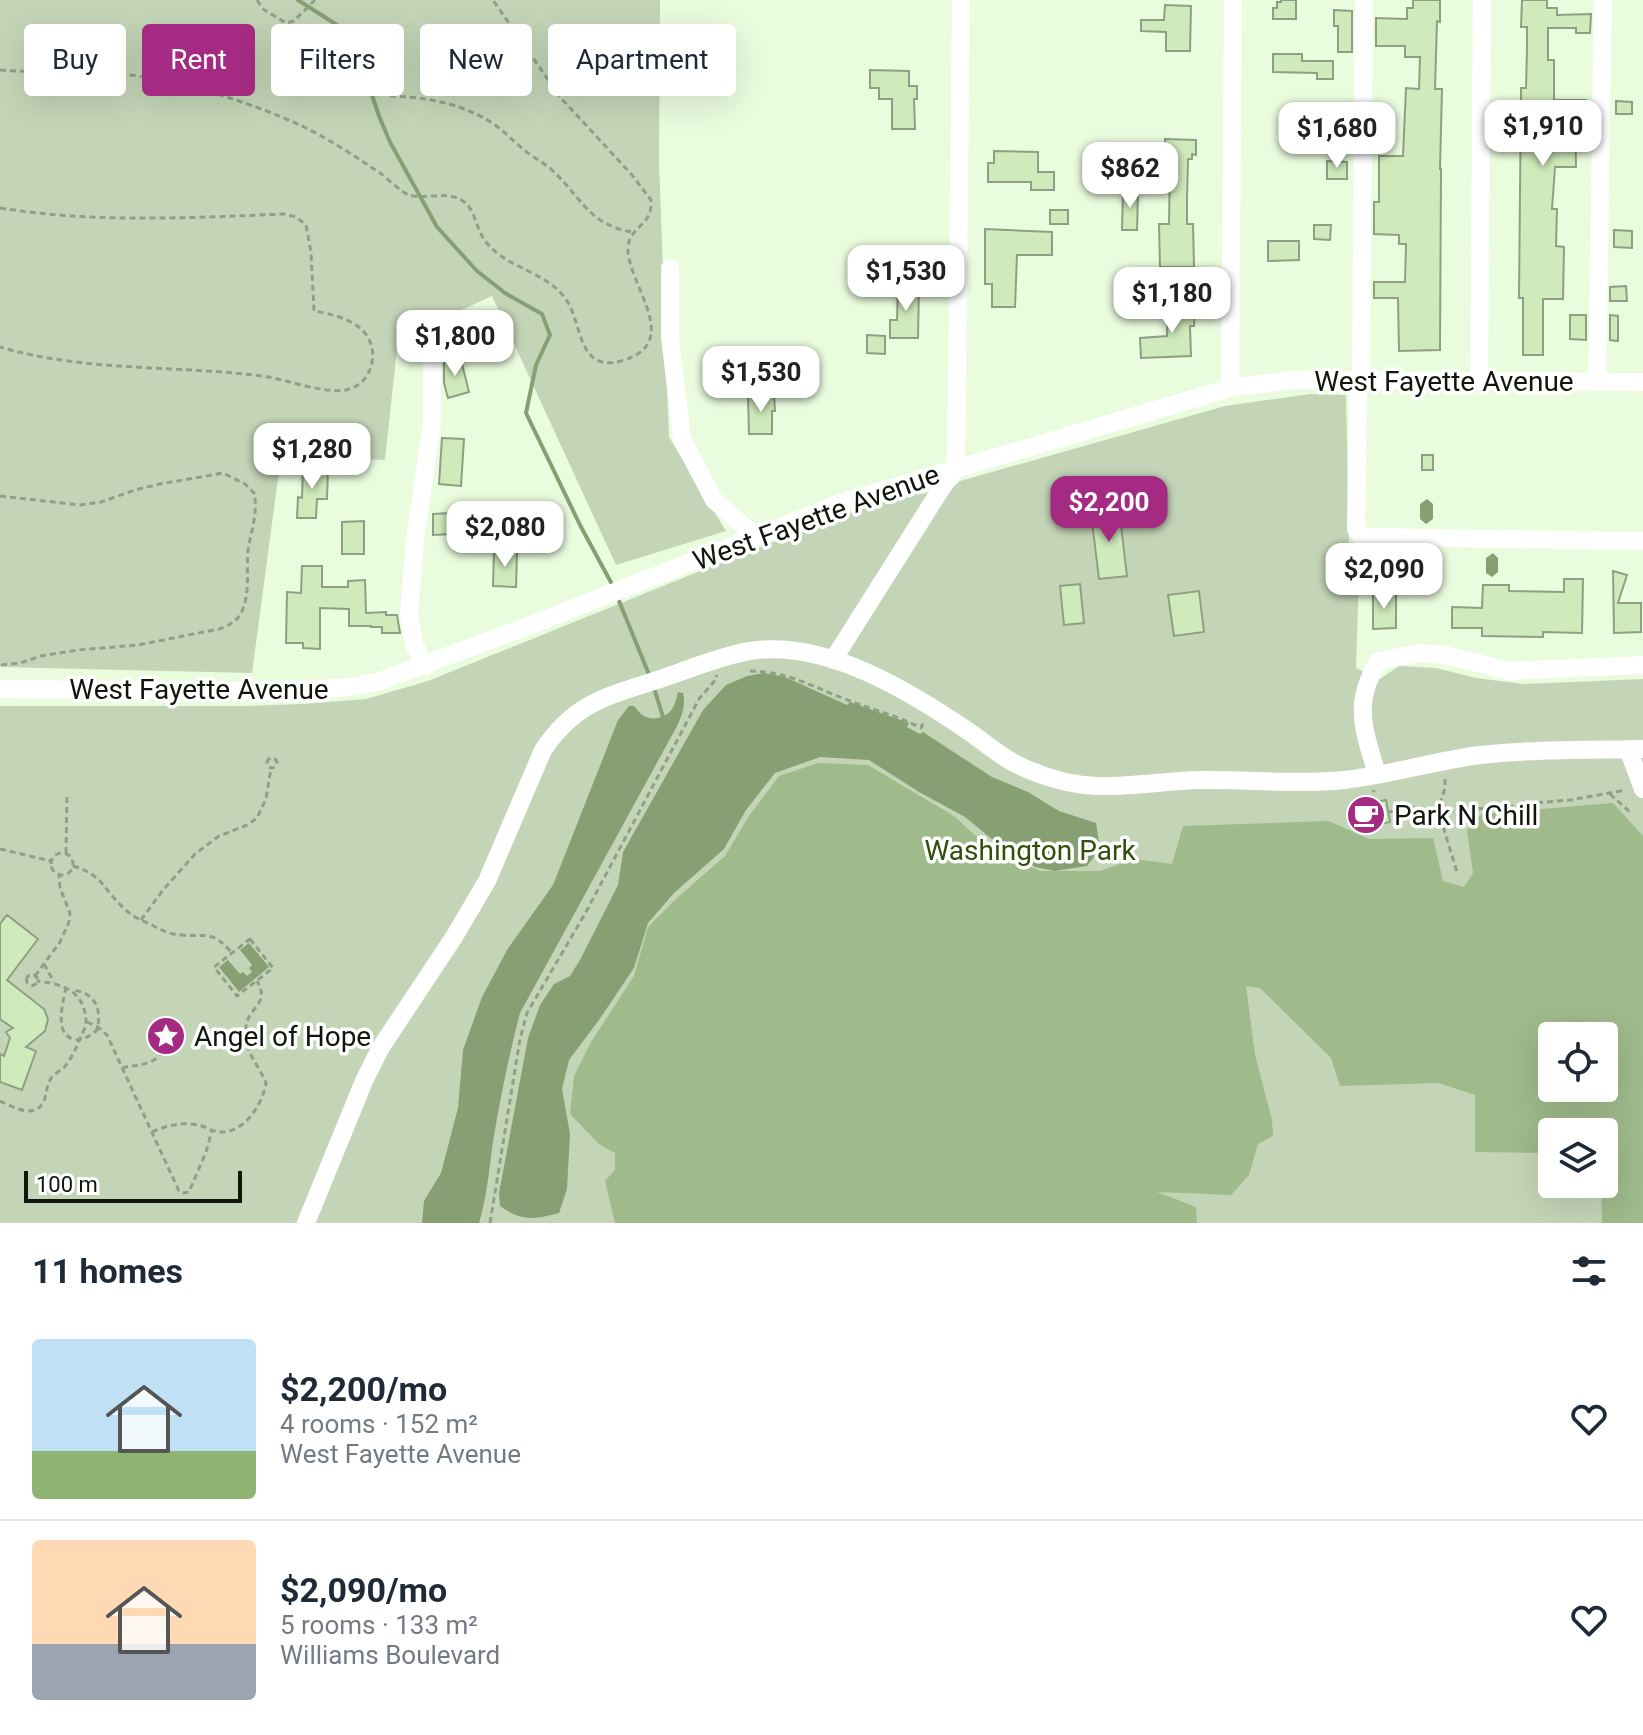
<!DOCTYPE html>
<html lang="en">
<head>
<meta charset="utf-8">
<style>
  body { margin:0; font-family:Roboto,sans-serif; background:#f6f6f7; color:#1f2937; height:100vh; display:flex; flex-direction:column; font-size:30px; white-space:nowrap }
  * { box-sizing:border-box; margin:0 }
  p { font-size:26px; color:#747a83 }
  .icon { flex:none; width:44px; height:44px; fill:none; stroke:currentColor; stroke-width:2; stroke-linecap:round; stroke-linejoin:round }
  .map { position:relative; height:1223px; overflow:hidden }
  .side { display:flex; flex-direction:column; background:#fff; flex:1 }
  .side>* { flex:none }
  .hud { position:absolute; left:24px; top:24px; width:800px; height:72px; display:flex; gap:16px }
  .tools { position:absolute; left:1538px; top:1022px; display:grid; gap:16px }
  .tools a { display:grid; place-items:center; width:80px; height:80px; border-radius:8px; background:#fff; box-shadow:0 8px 32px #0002; font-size:40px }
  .scale { position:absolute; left:24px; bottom:20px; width:218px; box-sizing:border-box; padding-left:8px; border:4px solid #10160c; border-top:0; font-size:22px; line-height:28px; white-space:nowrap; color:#10160c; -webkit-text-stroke:6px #fff; paint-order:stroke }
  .price { position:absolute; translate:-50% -68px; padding:0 18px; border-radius:16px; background:#fff; color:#222; font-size:26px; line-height:52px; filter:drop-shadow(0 2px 4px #0008) }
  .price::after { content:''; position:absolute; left:50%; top:48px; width:24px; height:18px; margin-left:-12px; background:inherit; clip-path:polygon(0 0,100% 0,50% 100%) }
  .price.current { background:#a42b81; color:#fff }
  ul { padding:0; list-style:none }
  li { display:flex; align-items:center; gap:24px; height:200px; padding:0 32px }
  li+li { border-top:2px solid #e0e1e3 }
  li span { display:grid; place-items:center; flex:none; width:224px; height:160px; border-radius:8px; color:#555 }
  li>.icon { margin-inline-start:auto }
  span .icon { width:96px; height:96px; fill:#fffc; stroke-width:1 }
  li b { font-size:34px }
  h2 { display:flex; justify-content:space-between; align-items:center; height:96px; padding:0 32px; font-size:34px }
  .pill { padding:0 28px; border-radius:8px; background:#fff; box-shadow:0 8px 32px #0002; font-size:28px; line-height:72px }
  .pill.current { background:#a42b81; color:#fff }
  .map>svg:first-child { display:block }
  .green { fill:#c4d5b7; fill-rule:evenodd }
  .forest { fill:#9fba8b; fill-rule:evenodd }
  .water { fill:#87a073 }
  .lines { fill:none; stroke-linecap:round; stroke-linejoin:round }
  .stream { stroke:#87a073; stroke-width:4 }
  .building { fill:#d0ebbb; stroke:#8f9f83; stroke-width:2 }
  .path { stroke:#919e88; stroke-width:3; stroke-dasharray:6 4; stroke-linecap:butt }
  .minor { stroke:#fff; stroke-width:18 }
  .labels { text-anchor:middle; stroke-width:7; stroke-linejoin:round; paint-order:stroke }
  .street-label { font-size:28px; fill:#10160c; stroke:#fff }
  .poi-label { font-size:28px; fill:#10160c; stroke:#fff; text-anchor:start }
  .park-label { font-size:28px; fill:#304f09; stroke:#fff }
</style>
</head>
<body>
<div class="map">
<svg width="1643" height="1223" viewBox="0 0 1643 1223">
  <rect width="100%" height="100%" fill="#eafcde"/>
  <path class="green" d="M0,0h660l-1,161 10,276 57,94 -110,34 -124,-269 -94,43 -13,121 -104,-4 -29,217 -252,-6z
    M1310,394l36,1 3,149h11l-4,124 24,11 19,-13 37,2 40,10 48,6 119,-5v544h-1643v-517h248l54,-2 64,-5 62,-18 319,-129 133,-50 37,-11 5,3 34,-9 4,-4 265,-75zM1552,1036h52v52h-52zM1552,1132h52v52h-52z"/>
  <path class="forest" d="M818,763l50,2 86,51 37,34 49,21h60l35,-12 37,5 11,-38 146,-5 40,18 64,-1 10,43 21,6 9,-14 -6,-43 14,-16 132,-11 30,33v387h-41l-1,-39h3v-52h-52v21l-77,-1v-57l-37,-12 -98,3 -9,-28 -71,-70 -14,-2 9,69 17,65 1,16 -15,8 -9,31 -18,20 -74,-3 39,15 1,16h-582l-10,-42 10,-11v-17l-16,-9 -29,-30 4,-38 17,-34 43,-66 14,-49 30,-30 47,-41 24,-40 30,-40zM1552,1036h52v52h-52z"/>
  <path class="water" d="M1427,499l6,5v15l-7,5 -6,-5v-15z
    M1493,553l5,5v14l-6,5 -6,-4v-15z
    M764,673l21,4 62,28 3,-3 59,21 -2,4 13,7 3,-2 69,45 36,15 31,19 37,12 4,26 -13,17 -32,5 -20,-4 -36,-22 -34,-28 -46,-25 -50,-32 -49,-3 -45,16 -29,37 -22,39 -50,44 -26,30 -14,45 -35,52 -30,40 -7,29 8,45 -3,55 -8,24c-25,7 -38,8 -59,-7l-1,-13 29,-155 12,-33 14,-21 16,-8 10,-16 38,-75 5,-33 80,-142 23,-25 21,-9z
    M678,692l5,1c3,12 -1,23 -7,35l-156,285c-11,42 -20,86 -27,129 -4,28 -6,54 -14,81h-57l2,-22 17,-28 17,-65 5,-58 19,-53 25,-47 46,-65 65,-165 11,-14h5c3,3 6,8 10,10 4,2 9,3 14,2 15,-3 17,-14 20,-26z
    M249,943l20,24 -30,25 -20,-25 9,-7 12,14 3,-2 4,4 5,-4 -3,-4 3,-3 -12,-15z"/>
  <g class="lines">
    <path class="stream" d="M298,0l39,25 24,37 18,54 11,26 47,85 40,44 28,22 37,21 8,21 -14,30 -10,48 54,112 34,63
      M617,596l33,81
      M653,685l10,32"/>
  </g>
  <path class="building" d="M1281,0h15v19h-23v-11h4v-6h4z
    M1413,0h27v22l-3,-1 -2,68h7l-2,80h1l-1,181 -41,1 -1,-53h-24v-16h31l1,-38h-7v-9l-25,-1v-32h5v-46h24l3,-68 13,1 1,-32h-15v-11h-29v-28l31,1v-11h6z
    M1522,0h25v8h10v7l34,-1 -1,19h-14v-5h-28v32h6v40h32v13h-11l1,54h-21l-3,42h5l-1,37 8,1 -1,52h-20v56h-20v-57h-4l2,-210h5l1,-40v-21h-6z
    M1165,5l26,1 -1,45h-24v-19l-25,-1v-11h23z
    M1334,10l18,1v41h-14v-26h-4z
    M1273,54h29v7h31v18h-16v-6l-44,-1z
    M870,70l39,1v15h8v13h-3l1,30h-23v-30h-13v-11h-9z
    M1616,101l16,1v12h-16z
    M1322,117h14v14h-14z
    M1165,139l31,1v15l-4,-1v5h-4l-1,39v26h6l1,43h-34l-1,-43h10l1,-66h-5z
    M994,151l44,1v20h16v18h-23v-8h-43v-19h6z
    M1327,161l20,1v17h-20z
    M1123,191h15l-1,39h-15z
    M1050,210h18v14h-18z
    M1314,225h17l-1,15 -16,-1z
    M985,229l67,3v23h-35l-2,52h-23v-23h-7z
    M1614,230l18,1v17l-18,-1z
    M1268,241h31v19l-31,1z
    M898,284h21l-1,54h-28v-18h7z
    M1626,286l1,15h-17v-14z
    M1168,305h27l-1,21h-4l1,30 -50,2 -1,-20 27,-2z
    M1570,315h16v25l-16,-1z
    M1610,315l8,1v25l-8,-1z
    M867,335l18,1v18l-18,-1z
    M460,356l9,36 -21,6 -4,-15v-23z
    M774,395l1,16h-3v23h-23l-1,-38z
    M442,438l22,1 -3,47 -22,-2z
    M1422,455h11v15h-11z
    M303,467l25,1 -1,31h-10l-1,19h-19l1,-21 4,1z
    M1119,509l8,67 -28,3 -8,-66z
    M451,513v21l-18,1v-21z
    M364,521v33h-22v-32z
    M494,551l23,1 -1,35 -23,-1z
    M302,566h20v21h26v-6l17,-1 1,33 20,-1v3h11l3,18h-18v-6h-11v-1h-22v-17l-29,-1v41l-17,-1v-5h-17l1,-51 14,1z
    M1613,571l14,4 -9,28h23v29l-27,1z
    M1564,579h19l-1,54 -39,-1v5l-61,-1v-8h-30v-21l30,1 1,-23h26v6l55,1z
    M1080,584l4,39 -20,2 -4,-39z
    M1199,591l5,41 -30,4 -6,-41z
    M1373,593l23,1v34l-23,1z
    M1386,800l4,22 -26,5 -4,-22z
    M7,915l31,24 -31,41 37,29 4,10 -3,12 -19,16 10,4 -14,39 -22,-8v-28l4,2 6,-18 -4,-6 7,-4 -13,-9v-95z"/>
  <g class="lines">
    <path class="path" d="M257,0l6,9 23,14 8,-2 21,-21
      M0,70c40,3 81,1 121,4 57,5 129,28 181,52 27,13 53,30 78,47 7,5 21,19 29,22 16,5 38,-5 54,6 13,9 13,29 23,41 20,26 59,29 79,56 18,23 11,75 56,63 65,-18 5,-77 7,-114 1,-17 18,-21 22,-35 1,-4 1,-8 1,-12l-19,-25 -72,-78 -67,-97
      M390,96c37,1 75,8 105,29 10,7 18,16 28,24 9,8 20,13 29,21 29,27 37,55 80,62
      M0,208c94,15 189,10 284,6l12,3 10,8 5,27 3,59c17,3 37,7 50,21 17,19 8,53 -18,58 -23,4 -60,-11 -84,-14 -87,-11 -177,-4 -262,-29
      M0,496l80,9 21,-3 34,-12 25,-6 63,-11 22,11 10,10c0,8 1,17 -1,26 -1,10 -5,20 -6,31 -2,21 3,45 -8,64 -5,8 -13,11 -21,14l-81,16 -60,5 -37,6 -21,7 -20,2
      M750,671c39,1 61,15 95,28 25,10 51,16 76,29l3,-7
      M267 763a5 5 0 1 1 10 0a5 5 0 1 1-10 0Z
      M1445,779v9l-7,22 19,62
      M1610,794l21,19
      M1372,802l2,-12
      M1389,812l27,-5 23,6 28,-4 36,-1 20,-4 47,-4 56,-10
      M0,849l51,12
      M51 864a11 11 0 1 1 22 0a11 11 0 1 1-22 0Z
      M66,853l1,-60
      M73,866c31,9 30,24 52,43 7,8 18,12 27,16 9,5 19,10 30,10 26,2 30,-5 50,18
      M141,920l22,-30 32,-36 24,-18 28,-11 10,-7 9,-19 5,-31
      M250,939l23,29 -36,28 -23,-29z
      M44,964l10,18
      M26.5 980a5.5 5.5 0 1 1 11 0a5.5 5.5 0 1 1-11 0Z
      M35,976l25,-34 9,-20 1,-9 -10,-25 -1,-13
      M66,987c-3,15 -12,47 7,52 10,2 17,-3 24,-9 5,-20 -1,-37 -24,-40
      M87,1022l11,5 9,8 72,156 4,2 6,-1 17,-40 6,-22
      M122,1068c17,-4 33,-2 42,-19l-3,-17 6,-3 3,3
      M0,1101c13,6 35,19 44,0 3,-8 2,-16 8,-24 4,-5 10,-6 14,-12 9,-12 13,-25 20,-39 1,-33 -20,-42 -49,-45
      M152,1132c16,-7 32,-11 50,-6 6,2 12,6 19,6 24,1 42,-29 45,-49 -9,-22 -21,-28 -20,-55 1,-21 25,-23 11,-47
      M490,1223l30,-184 7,-26 59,-101 113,-213 18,-21 -1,-3"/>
    <path class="minor" d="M1364,0l-3,380 -3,10 -2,139 5,6 6,2 276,4
      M670,268v69l12,102 32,61 41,36
      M1479,381l3,-381
      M1597,382l6,-382
      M1230,388l3,-388
      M956,468l5,-468
      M833,660l108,-171 15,-21
      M425,666l-11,-22 -5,-30 6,-74 17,-117v-75
      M0,689l296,2 54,-4 30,-6 151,-56 310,-122 389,-115 61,-8 352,2
      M1628,749l15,40
      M1377,774c-7,-24 -18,-52 -13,-77 2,-13 8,-25 14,-36l41,-8 26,2 64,16 134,-6
      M306,1223l58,-142 17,-34 73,-110 33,-56 56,-131c34,-50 67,-54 120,-72 26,-9 61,-23 87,-27 76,-12 161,41 221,82 14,10 29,23 45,31 24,12 54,21 81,22 34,1 68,-5 102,-6 48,-1 97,5 145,0 46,-5 90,-19 136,-25 54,-6 109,-5 163,-6"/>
  </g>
  <defs>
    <symbol id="cafe-disc" viewBox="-11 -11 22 22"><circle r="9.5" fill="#a42b81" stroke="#fff"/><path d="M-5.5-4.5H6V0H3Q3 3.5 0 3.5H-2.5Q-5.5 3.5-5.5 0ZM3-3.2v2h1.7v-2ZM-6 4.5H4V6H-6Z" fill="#fff"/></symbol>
    <symbol id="sight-disc" viewBox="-11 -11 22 22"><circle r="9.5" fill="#a42b81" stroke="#fff"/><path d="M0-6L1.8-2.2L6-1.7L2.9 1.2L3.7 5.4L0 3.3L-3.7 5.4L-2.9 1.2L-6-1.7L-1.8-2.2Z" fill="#fff"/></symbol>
  </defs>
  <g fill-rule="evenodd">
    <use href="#cafe-disc" x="1344" y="793" width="44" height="44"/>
    <use href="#sight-disc" x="144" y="1014" width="44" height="44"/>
  </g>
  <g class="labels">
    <g class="street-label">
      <text x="1444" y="391">West Fayette Avenue</text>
      <text transform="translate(816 517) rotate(-20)" y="10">West Fayette Avenue</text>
      <text x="199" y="699">West Fayette Avenue</text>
    </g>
    <g class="poi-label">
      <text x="1394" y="825">Park N Chill</text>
      <text x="194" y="1046">Angel of Hope</text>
    </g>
    <g class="park-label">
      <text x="1030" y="860">Washington Park</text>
    </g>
  </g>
</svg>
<div class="tools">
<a><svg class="icon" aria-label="locate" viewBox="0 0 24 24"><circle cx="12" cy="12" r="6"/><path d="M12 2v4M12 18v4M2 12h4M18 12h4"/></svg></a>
<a><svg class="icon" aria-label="layers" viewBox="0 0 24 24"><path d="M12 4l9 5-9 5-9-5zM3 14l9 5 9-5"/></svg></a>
</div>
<div class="scale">100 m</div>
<b class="price" style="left:1543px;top:168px">$1,910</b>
<b class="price" style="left:1337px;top:170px">$1,680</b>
<b class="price" style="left:1130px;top:210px">$862</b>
<b class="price" style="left:906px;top:313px">$1,530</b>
<b class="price" style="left:1172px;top:335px">$1,180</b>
<b class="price" style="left:455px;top:378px">$1,800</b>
<b class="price" style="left:761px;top:414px">$1,530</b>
<b class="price" style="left:312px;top:491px">$1,280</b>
<b class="price current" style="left:1109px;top:544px">$2,200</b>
<b class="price" style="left:505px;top:569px">$2,080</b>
<b class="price" style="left:1384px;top:611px">$2,090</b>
<div class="hud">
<a class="pill">Buy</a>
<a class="pill current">Rent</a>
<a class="pill">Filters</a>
<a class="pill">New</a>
<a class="pill">Apartment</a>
</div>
</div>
<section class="side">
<h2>11 homes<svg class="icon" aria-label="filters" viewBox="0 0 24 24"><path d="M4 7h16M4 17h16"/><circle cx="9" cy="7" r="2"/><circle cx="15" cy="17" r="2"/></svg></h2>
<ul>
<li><span style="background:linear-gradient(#bfe0f5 70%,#8fb573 0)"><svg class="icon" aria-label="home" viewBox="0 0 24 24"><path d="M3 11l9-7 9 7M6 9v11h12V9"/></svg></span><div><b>$2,200/mo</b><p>4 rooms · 152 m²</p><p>West Fayette Avenue</p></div><svg class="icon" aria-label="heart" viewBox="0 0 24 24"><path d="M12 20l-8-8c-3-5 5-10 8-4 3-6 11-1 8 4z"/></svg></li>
<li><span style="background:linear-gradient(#ffd9b3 65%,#9aa5b1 0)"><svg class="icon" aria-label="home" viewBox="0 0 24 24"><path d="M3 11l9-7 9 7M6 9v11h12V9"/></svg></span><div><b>$2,090/mo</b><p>5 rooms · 133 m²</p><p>Williams Boulevard</p></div><svg class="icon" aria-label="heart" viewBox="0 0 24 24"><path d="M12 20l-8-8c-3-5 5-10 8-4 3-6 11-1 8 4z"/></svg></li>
</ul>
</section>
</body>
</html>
